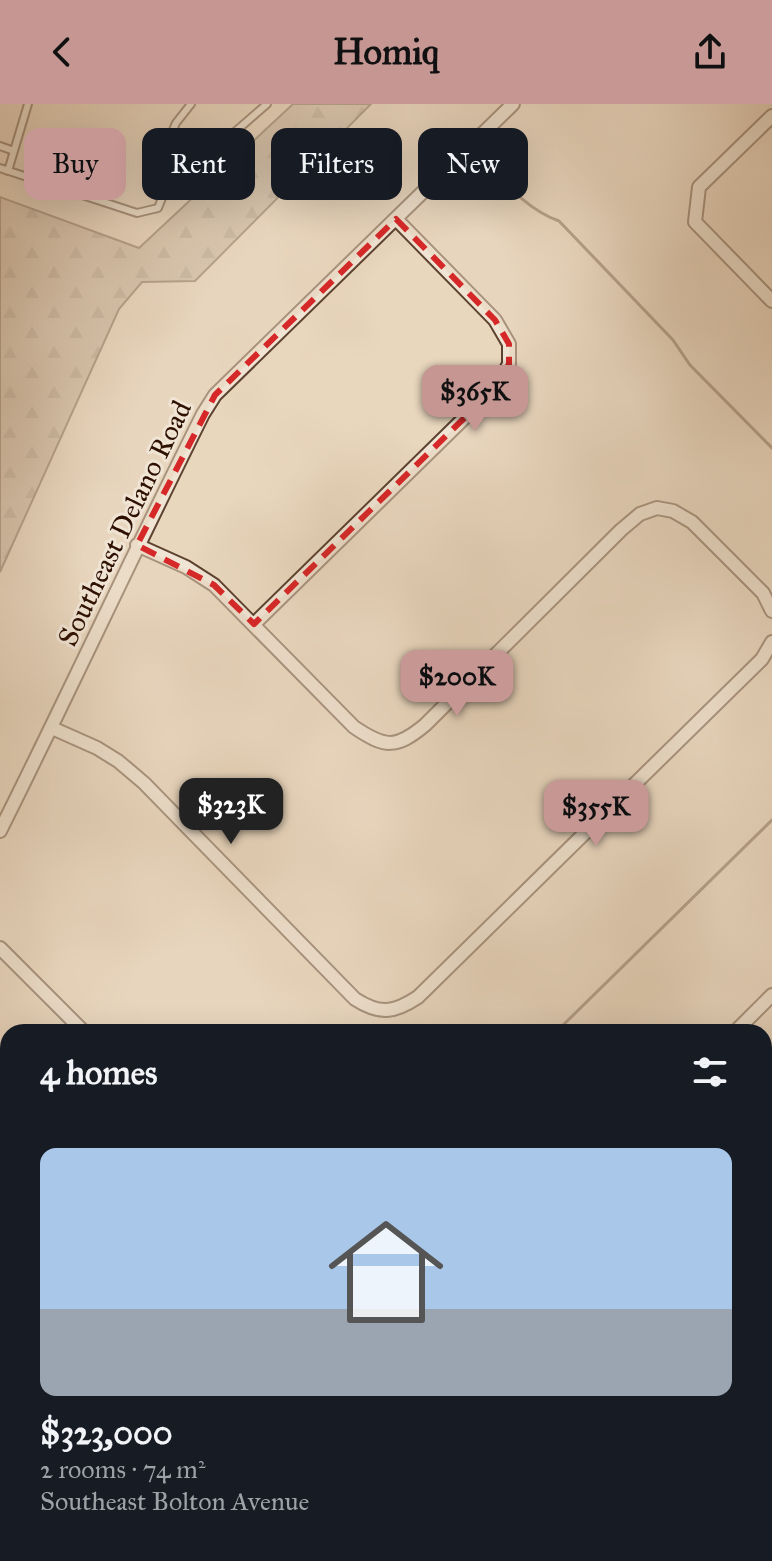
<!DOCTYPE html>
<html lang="en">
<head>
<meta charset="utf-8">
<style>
  body { margin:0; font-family:"IM FELL Great Primer",serif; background:#242831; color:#f1f3f6; height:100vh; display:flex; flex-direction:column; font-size:30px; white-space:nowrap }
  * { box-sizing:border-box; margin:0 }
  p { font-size:26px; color:#9ea1a6 }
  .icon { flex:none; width:44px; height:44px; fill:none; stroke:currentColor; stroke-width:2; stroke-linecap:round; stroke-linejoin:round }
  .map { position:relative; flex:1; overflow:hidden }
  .sheet { position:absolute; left:0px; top:920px; width:772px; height:538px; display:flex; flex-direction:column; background:#171b24; border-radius:24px 24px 0 0; box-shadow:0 8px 32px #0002 }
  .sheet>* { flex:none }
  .guide { position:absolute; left:24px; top:24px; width:724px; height:72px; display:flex; gap:16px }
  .price { position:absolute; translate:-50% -68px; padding:0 18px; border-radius:16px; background:#c59692; color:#111; font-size:26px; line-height:52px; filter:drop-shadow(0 2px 4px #0008) }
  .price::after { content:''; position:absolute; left:50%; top:48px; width:24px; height:18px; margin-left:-12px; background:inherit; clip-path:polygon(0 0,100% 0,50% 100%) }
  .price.on { background:#222; color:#fff }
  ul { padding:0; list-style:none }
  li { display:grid; align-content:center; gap:16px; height:424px; padding:0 40px }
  li span { display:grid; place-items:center; height:248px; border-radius:16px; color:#555 }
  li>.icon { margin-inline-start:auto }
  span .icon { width:144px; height:144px; fill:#fffc; stroke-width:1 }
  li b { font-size:34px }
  h2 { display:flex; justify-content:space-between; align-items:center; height:96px; padding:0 40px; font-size:34px }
  .chip { padding:0 28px; border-radius:16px; background:#171b24; box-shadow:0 8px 32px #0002; font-size:28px; line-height:72px }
  .chip.on { background:#c59692; color:#111 }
  header { display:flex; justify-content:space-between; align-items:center; height:104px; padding:0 40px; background:#c59692; color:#111; font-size:36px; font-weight:800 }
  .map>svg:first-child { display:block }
  .forest { fill:url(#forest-firs); stroke:#7b624e; stroke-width:2 }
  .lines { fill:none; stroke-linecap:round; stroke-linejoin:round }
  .stream { stroke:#785f4b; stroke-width:3 }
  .service-casing { stroke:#5c422f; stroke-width:10 }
  .minor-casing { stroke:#5c422f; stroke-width:16 }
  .primary-casing { stroke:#2e1000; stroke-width:24 }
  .service { stroke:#f0e4d4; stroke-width:6 }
  .minor { stroke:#f0e4d4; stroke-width:12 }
  .primary { stroke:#e8d6bd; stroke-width:20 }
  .marked { fill:none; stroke:#d62828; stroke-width:6; stroke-dasharray:16 10; stroke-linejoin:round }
  .labels { text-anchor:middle; stroke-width:6; stroke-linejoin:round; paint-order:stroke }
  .street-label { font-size:28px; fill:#2e1000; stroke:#f0e4d4 }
</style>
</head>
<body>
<header><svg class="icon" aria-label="back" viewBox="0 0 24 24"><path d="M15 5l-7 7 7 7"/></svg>Homiq<svg class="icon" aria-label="share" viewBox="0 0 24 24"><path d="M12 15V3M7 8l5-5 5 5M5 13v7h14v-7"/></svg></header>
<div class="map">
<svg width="772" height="1457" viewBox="0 0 772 1457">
  <defs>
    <pattern id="forest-firs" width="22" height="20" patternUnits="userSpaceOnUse" patternTransform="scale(2)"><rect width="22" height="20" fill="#c8b49d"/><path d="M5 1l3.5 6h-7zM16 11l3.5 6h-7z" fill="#ac9a85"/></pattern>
  </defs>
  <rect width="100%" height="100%" fill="#e8d6bd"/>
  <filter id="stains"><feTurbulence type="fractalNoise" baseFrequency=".0025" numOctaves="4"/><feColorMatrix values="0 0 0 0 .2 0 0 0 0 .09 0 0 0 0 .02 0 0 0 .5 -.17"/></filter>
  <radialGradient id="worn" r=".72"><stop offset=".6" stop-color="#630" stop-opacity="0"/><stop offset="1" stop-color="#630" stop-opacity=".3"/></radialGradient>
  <path class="forest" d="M293,0h78l-176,177 -53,1 -23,27 -119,263v-375l139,51z"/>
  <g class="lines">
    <path class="stream" d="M477,49c25,26 48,56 82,68l114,119 17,25 82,83
      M556,928l216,-212
      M764,1060l8,-7
      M764,1153l8,8
      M17,1457l6,-7"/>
    <defs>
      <path id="service" d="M0,42l14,5
        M0,64l137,45 21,-5 8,-20 -3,-35 13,-30 15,-19
        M8,67l20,-67
        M166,84l17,-11 84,-73
        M0,989l8,8
        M0,1070l8,8
        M0,1198l8,8
        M0,1252l8,-8
        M0,1258l8,8
        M251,1450l7,7
        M385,1450l7,7
        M242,1457l6,-7"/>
      <path id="minor" d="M772,12l-73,71 -4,35 77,79
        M137,441l49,22 28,18 140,142c31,21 42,22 71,-2l196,-195 19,-16 17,-6 16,3 19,11 71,71 9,18
        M254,520l243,-238 12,-22v-20l-14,-24 -99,-101
        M52,624l45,20 21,13 26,22 211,216c25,16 39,14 63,-2l344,-338 10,-17
        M0,727c69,-138 134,-279 203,-417l12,-19 298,-291
        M0,844l84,84
        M735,928l37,-37
        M0,1301l8,-8
        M764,1307l8,8
        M638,1450l7,7
        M196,1457l7,-7"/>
      <path id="primary" d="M0,1106l8,8
        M0,1147l8,8
        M299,1450l7,7
        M336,1450l7,7"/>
    </defs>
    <use href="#service" class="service-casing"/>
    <use href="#minor" class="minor-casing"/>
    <use href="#primary" class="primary-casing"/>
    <use href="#service" class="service"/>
    <use href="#minor" class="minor"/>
    <use href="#primary" class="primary"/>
  </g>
  <path d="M0 0H772V1457H0ZM396,115l99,101 14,24v20l-12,22 -243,238 -40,-39 -77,-40 78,-150z" fill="#e8d6bd" fill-opacity=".55" fill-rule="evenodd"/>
  <path class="marked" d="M396,115l99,101 14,24v20l-12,22 -243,238 -40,-39 -77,-40 78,-150z"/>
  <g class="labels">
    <g class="street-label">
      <text transform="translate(124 419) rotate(-64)" y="10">Southeast Delano Road</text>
    </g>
  </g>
  <rect width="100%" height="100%" filter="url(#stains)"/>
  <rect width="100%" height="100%" fill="url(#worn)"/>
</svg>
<b class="price" style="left:475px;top:329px">$365K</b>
<b class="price" style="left:457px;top:614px">$200K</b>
<b class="price on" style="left:231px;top:742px">$323K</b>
<b class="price" style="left:596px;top:744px">$355K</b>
<div class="guide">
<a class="chip on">Buy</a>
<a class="chip">Rent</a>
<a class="chip">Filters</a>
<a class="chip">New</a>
</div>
<section class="sheet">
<h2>4 homes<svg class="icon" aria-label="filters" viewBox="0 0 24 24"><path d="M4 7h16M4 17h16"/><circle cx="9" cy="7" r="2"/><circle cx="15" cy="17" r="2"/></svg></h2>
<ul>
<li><span style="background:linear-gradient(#a9c7e8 65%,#9aa5b1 0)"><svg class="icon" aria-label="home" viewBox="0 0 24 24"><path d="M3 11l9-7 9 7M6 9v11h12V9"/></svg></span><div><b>$323,000</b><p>2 rooms · 74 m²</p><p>Southeast Bolton Avenue</p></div></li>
</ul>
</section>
</div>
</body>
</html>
